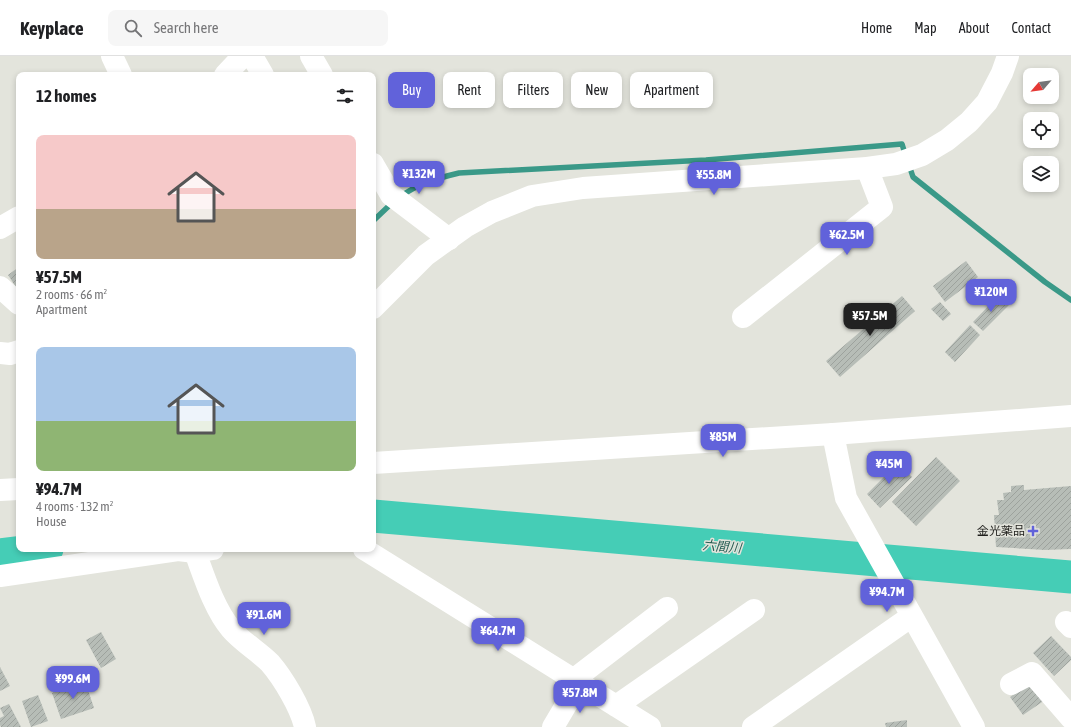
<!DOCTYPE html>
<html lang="en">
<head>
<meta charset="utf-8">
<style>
  body { margin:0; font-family:"Asap Condensed","Noto Sans JP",sans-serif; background:#f6f6f6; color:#202124; height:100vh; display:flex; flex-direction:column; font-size:15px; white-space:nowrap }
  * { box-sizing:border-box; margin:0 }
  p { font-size:13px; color:#757577 }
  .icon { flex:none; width:22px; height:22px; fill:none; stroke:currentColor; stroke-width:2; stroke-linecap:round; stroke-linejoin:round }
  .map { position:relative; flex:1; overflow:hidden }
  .details { position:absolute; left:16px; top:16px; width:360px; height:480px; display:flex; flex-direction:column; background:#fff; border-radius:8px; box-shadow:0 2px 6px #0003 }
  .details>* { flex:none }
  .hud { position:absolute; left:388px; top:16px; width:380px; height:36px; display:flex; gap:8px }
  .needle { width:26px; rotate:242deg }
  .tools { position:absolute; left:1023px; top:12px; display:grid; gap:8px }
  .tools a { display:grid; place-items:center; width:36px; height:36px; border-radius:8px; background:#fff; box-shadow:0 2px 6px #0003; font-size:20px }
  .price { position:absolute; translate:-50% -34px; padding:0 9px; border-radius:8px; background:#6162da; color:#fff; font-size:13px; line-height:26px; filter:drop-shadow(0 1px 2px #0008) }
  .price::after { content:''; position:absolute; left:50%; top:24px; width:12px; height:9px; margin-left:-6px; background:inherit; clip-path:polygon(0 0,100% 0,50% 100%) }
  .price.selected { background:#222; color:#fff }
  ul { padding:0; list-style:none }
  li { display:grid; align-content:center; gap:8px; height:212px; padding:0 20px }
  li span { display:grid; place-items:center; height:124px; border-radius:8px; color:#555 }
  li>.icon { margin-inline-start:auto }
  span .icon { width:72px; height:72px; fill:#fffc; stroke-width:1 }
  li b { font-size:17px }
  h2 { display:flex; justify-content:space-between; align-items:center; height:48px; padding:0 20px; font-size:17px }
  .chip { padding:0 14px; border-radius:8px; background:#fff; box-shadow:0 2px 6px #0003; font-size:14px; line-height:36px }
  .chip.selected { background:#6162da; color:#fff }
  header { display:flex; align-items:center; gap:24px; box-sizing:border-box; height:56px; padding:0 20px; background:#fff; border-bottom:1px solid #e0e0e0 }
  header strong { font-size:19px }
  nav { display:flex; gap:22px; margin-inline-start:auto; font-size:14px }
  .search { width:280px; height:36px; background:#f6f6f6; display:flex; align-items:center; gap:10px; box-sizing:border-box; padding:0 14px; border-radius:8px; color:#757577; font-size:15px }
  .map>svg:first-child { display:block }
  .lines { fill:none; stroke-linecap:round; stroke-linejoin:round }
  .stream { stroke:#3a9988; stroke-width:5.5 }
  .river { stroke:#45cdb6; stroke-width:33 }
  .building { fill:url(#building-hatch) }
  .street { stroke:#fff; stroke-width:22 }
  .secondary { stroke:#fff; stroke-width:22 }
  .poi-dot { fill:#6162da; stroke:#e3e4dc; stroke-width:1.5 }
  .labels { text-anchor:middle; stroke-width:3; stroke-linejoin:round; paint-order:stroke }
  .poi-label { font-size:12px; fill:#1f1f1c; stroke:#e3e4dc; text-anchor:end }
  .water-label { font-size:13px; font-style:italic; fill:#285f55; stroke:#e3e4dc }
</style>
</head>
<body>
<header>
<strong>Keyplace</strong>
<div class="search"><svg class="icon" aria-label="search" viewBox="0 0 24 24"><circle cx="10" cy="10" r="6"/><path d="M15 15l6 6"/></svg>Search here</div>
<nav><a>Home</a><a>Map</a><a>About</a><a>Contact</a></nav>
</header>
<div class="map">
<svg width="1071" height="671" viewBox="0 0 1071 671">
  <defs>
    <pattern id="building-hatch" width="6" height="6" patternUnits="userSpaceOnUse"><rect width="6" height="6" fill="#b7bdb7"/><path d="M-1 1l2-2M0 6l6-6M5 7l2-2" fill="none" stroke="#9da29d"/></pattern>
  </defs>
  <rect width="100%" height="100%" fill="#e3e4dc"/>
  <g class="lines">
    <path class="stream" d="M909,109l4,12 132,105 26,18
      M400,141c17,-13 38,-19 59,-24l247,-13 196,-16 4,13
      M373,165l20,-19"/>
    <path class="river" d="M373,460l698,61
      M0,499l47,-6"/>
  </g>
  <path class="building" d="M966,205l12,16 -33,25 -12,-16z
    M19,211v18l-3,2 -8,-12z
    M999,239l10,10 -26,26 -10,-9z
    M902,240l13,15 -75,66 -14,-16z
    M940,246l11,12 -8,7 -12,-12z
    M970,269l10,10 -25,27 -10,-10z
    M936,401l24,24 -44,45 -24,-24z
    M898,407l14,14 -32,31 -13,-14z
    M1024,429v5l47,-4v63l-26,1 -49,-3 -2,-32h5l-2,-15h7l-1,-7 8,-1v-6z
    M101,576l15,27 -15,9 -15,-28z
    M1051,580l20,21v3l-17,16 -21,-23z
    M0,611l10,19 -10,5z
    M1035,624l13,18 -25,17 -13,-18z
    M85,625l9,27 -33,11 -9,-26z
    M38,639l10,26 -17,6 -9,-26z
    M9,648l12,23h-20l-1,-2v-7l4,-2 -4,-8z
    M907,664v7h-21l-1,-4z"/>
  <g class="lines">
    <path class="street" d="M112,0l9,19
      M252,0l11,19
      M311,0l11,19
      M225,19l18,-19
      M373,108l18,31 58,44
      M0,172l19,-11
      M0,231l19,17
      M743,261l139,-110 -15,-39
      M0,297l10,1 9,-3
      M833,378l13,64 66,118
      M364,493l286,178
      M195,496c9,24 19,57 36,77 11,13 27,22 39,34 13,15 31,45 35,64
      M0,520l178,-26 17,2 18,-3
      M1066,566l5,5
      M573,624l94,-72
      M1011,628l21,-11 39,45
      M616,650l138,-96
      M553,671l26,-44
      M753,671l159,-111 62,111"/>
    <path class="secondary" d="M373,252l53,-53 39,-28 27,-15 40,-16 51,-8 284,-20 29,-4 26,-9 25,-15 22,-18 18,-20 15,-29 6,-17
      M373,407l460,-29 238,-18
      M0,434l19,-1"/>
  </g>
  <path class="poi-dot" d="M1031 469h4v4h4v4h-4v4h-4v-4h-4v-4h4z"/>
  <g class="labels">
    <g class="poi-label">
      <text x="1025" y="479">金光薬品</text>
    </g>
    <g class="water-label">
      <text transform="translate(722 490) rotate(5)" y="5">六間川</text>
    </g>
  </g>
</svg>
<div class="tools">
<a><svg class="needle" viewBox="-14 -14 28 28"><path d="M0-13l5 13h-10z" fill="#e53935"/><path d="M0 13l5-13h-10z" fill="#757577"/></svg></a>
<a><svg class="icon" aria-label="locate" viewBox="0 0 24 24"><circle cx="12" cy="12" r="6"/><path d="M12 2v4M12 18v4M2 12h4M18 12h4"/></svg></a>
<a><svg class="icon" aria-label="layers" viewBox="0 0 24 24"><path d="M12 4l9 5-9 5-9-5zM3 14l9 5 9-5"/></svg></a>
</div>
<b class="price" style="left:419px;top:139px">¥132M</b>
<b class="price" style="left:714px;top:140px">¥55.8M</b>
<b class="price" style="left:847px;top:200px">¥62.5M</b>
<b class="price" style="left:991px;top:257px">¥120M</b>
<b class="price selected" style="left:870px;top:281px">¥57.5M</b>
<b class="price" style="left:723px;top:402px">¥85M</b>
<b class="price" style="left:889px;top:429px">¥45M</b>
<b class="price" style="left:887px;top:557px">¥94.7M</b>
<b class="price" style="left:264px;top:580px">¥91.6M</b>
<b class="price" style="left:498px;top:596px">¥64.7M</b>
<b class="price" style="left:73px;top:644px">¥99.6M</b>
<b class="price" style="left:580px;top:658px">¥57.8M</b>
<div class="hud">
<a class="chip selected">Buy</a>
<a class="chip">Rent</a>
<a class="chip">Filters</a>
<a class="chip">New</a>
<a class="chip">Apartment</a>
</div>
<section class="details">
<h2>12 homes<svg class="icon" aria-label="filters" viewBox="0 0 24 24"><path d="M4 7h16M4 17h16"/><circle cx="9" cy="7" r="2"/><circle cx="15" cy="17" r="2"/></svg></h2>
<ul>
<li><span style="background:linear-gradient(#f6c9c9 60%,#b9a48a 0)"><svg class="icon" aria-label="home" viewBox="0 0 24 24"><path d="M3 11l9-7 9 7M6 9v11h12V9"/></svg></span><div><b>¥57.5M</b><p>2 rooms · 66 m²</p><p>Apartment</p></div></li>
<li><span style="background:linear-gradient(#a9c7e8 60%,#8fb573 0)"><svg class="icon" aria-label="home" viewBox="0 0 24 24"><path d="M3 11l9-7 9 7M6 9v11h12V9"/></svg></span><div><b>¥94.7M</b><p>4 rooms · 132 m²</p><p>House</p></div></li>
</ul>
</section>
</div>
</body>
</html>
